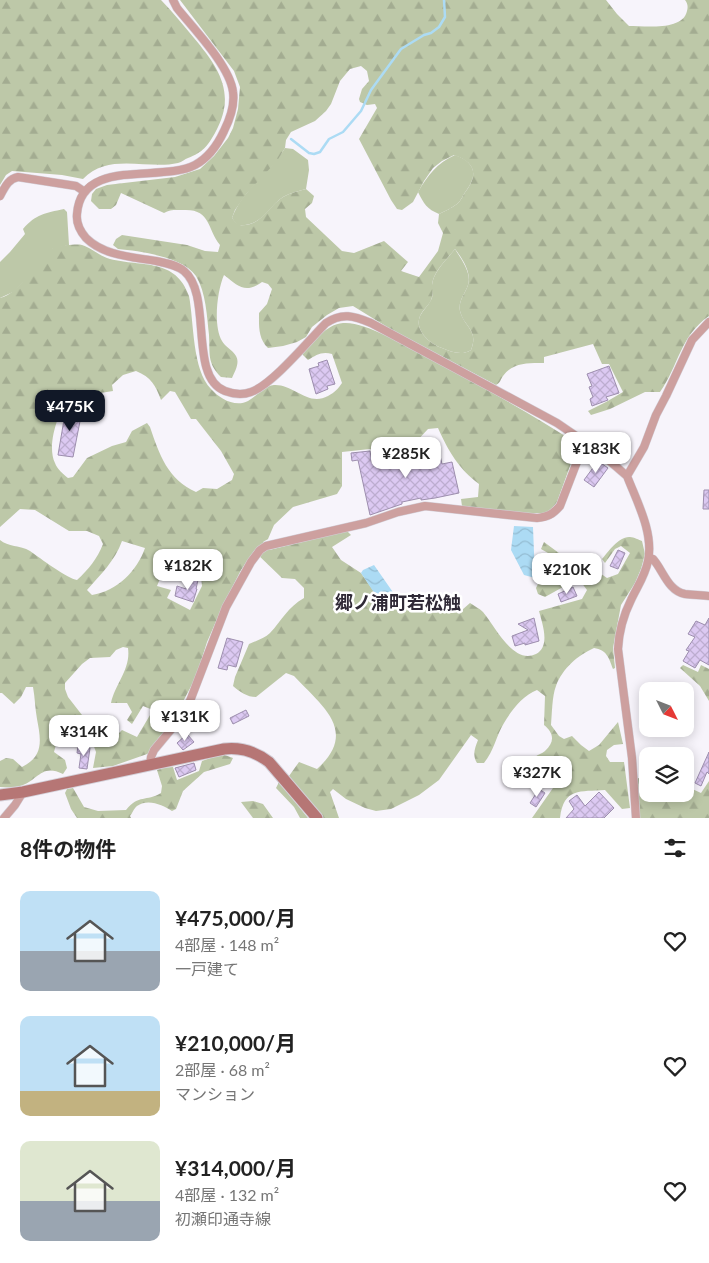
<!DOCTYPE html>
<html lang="ja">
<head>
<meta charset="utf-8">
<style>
  body { margin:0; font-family:Lato,"Noto Sans JP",sans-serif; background:#f6f6f6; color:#222; height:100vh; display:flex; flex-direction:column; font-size:19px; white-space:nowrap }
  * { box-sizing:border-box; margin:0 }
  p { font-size:16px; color:#767676 }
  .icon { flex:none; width:28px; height:28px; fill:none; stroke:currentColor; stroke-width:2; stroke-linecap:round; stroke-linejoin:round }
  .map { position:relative; height:818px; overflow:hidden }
  .panel { display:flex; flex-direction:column; background:#fff; flex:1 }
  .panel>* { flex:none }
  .needle { width:32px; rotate:132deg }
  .buttons { position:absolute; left:639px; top:682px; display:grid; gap:10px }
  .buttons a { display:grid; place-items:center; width:55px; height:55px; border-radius:10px; background:#fff; box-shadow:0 2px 12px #0003; font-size:25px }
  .price { position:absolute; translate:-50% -42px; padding:0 11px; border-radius:10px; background:#fff; color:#222; font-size:16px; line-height:32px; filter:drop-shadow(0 1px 2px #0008) }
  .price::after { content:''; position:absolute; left:50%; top:30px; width:15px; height:11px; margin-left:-8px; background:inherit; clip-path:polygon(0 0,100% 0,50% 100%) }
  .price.active { background:#111827; color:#fff }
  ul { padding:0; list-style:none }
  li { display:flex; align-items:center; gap:15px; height:125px; padding:0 20px }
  li span { display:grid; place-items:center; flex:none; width:140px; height:100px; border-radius:10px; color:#555 }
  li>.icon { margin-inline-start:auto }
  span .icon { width:60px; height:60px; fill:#fffc; stroke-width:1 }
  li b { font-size:21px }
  h2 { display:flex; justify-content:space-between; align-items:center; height:60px; padding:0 20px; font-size:21px }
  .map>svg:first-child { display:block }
  .grass { fill:#bdc8a8 }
  .forest { fill:url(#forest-firs); fill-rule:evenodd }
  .water { fill:url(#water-waves) }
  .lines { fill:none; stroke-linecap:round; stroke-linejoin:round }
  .stream { stroke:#acdbf4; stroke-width:2.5 }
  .building { fill:url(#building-cross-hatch); stroke:#9d8eae }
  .minor-casing { stroke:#d3cfd8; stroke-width:9 }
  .secondary-casing { stroke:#d3cfd8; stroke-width:13 }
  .minor { stroke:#cda09f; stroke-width:8 }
  .secondary { stroke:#b67675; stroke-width:11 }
  .labels { text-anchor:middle; stroke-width:5; stroke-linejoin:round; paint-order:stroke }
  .quarter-label { font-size:18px; font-weight:bold; fill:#2f2936; stroke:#fff }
</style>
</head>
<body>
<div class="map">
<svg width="709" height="818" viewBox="0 0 709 818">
  <defs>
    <pattern id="forest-firs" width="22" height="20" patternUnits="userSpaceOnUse" patternTransform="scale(1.25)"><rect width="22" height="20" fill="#bdc8a8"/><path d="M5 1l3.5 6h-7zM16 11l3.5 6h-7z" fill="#a3ac91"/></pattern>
    <pattern id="water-waves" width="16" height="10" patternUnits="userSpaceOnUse" patternTransform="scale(1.25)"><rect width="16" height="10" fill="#acdbf4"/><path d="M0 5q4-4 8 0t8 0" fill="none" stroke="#94bcd2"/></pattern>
    <pattern id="building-cross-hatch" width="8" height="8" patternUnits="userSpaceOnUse" patternTransform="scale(1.25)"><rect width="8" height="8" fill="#dcc9f2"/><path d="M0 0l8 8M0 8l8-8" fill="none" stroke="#bdadd0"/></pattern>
  </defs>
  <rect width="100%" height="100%" fill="#f7f4fb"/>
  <path class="grass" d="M285,148l8,1 15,11 1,10 -3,19c-7,2 -16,4 -23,8 -17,12 -21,30 -46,28l-5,-7c10,-28 38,-45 53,-70z
    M455,155c19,7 24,18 11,36 -3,4 -5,10 -9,13 -5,4 -12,7 -18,10 -12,-5 -15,-10 -21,-22 10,-17 19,-29 37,-37z
    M64,209l3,3 2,33 -17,4 -37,42 -15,7v-36l10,-10 15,-18 -2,-5c13,-15 22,-16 41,-20z
    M455,249c6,10 17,24 13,36 -3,9 -10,16 -8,26 4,16 19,19 11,39 -9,6 -20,2 -29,-2 -12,-4 -28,-18 -22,-32 3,-6 8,-10 11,-16 3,-5 0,-10 1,-15 1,-13 16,-27 23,-36z"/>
  <path class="forest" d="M0,0h161c12,12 22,25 33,38 25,30 43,56 21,95 -8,14 -12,19 -27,25 -3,1 -6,4 -10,5 -30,7 -70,-11 -95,16l-21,-4 -50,-4 -6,4 -6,10z
    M180,0h426l11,14 12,12c16,0 54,5 58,-15 1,-4 1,-7 -2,-11h24v316c-29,20 -30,49 -49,76h-15l-35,17 -19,6 -3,-4 18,-9 17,-10 -14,-28h-7l-9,-20 -49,13v6c-15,0 -31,-1 -41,13 -3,4 -2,6 -7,9l-104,-55 -39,-24 -14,2 -12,7 -15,12 -6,10 -9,5 -14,4 -15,2c-10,-10 -9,-22 -9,-35l8,-9 5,-15 -4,-5 -6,-2c-17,12 -24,4 -38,-7 -7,16 -11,51 -2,66 3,6 11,9 14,15 4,7 -1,15 -4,22l-11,-1c-14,-14 -11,-23 -12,-42 -2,-18 -3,-43 -13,-59 -13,-19 -56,-25 -78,-27l-5,-4 3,-6 6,-4 65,10 18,6 13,1 2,-7c-13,-16 -9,-36 -36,-35 -7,0 -14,-1 -20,3l-43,-20 -5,12 -5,4h-12l-8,-8 1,-7 4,-5 11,-4 68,-8 25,-8 14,-13 14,-18 5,-10 5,-19 2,-22 -6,-16zM361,66l6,5 2,10 -7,8 -3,10 1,3 7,3 8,-1 2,4 -18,31 32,61 6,9 5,1 11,-8 11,-21 9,-13 9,-7 12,-6c20,7 25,18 12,36 -3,4 -5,10 -9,13 -5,4 -12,7 -18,10l-1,9 5,10 -5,18 -19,26 -18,-6 7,-9 -24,-21 -30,12 -12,-2 -36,-34 -1,-8 7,-6 2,-7 -8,-7c-7,2 -16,4 -23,8 -17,11 -21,30 -45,28l-6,-7 3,-8 12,-17 30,-32 8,-13 1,-8 5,-8 24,-11 11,-10 5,-7 9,-23 10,-12zM455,249c7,9 17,24 13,36 -3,9 -10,16 -8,26 4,16 19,19 11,39 -9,6 -20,2 -29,-2 -12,-4 -28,-18 -22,-32 3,-7 11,-12 12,-19 1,-4 0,-8 0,-12 1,-13 15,-26 23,-36z
    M67,245c4,0 11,-1 15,0 10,3 17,11 28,14 32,8 66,-1 79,37 5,26 3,74 22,93 8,9 24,19 37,12 9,-5 16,-15 26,-16 20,-1 34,22 54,11 7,-4 10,-7 14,-13l-10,-29c-10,-3 -16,1 -24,6l-6,-6c11,-11 24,-30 41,-31 22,-2 60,22 80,32 53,28 105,57 155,89l-21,58 -9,11h-27l-59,-7 -1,-7 17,-2 1,-13c-21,-16 -30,-32 -41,-56l-10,1 -13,14 -14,9 -14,1 -17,-4 -28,3v34l-5,8 -44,13 -19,18 -6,14 -5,3 6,8 78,-19 4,4 -19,12 9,13 20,13 14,20 22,5 26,9 39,3 8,-7c4,3 9,5 13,9 12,14 30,53 53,42 15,-8 6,-31 3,-43l43,-12 5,-9 -6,-8h-9l-27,15 -7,-3 -2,-6 2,-4 16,-4 10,-11 -2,-8 -21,-12 3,-7 27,20 23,7 13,9 11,-4 12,-21 -9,-7 -6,3 -10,14 -3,-4c6,-7 17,-23 28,-22 4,0 9,3 12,4l3,13 -4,15 -6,14 -14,22 -8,43 2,20 -2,1c-4,-11 -6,-19 -19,-21 -16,7 -32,21 -38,38 -4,10 -4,28 -5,39l8,11 5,3 8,-3 9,9 8,6 10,-6 19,-23 5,22 -9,1 -7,5 -1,6 4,6h14l6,46 -8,1 -17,-19c-25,2 -41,-3 -45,28h-28l21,-30 -24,-16 -2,-6c3,-3 5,-6 8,-9 3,-3 7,-3 10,-6 10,-9 9,-18 -1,-26l1,-29 -8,-6c-14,5 -26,21 -33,33 -8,13 -10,28 -20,40h-7c-5,-8 -2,-15 1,-23l-7,-5 -32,45 -20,15 -28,14 -15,2 -11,-3 -19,-9 -13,-10 -3,3 9,26h-17l-33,-42 10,-14 18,7c42,-38 5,-63 -23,-93l-8,-3 -30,24c-9,0 -16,-5 -23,-11l2,-9 14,-33c7,-3 16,-6 21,-11 12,-13 18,-26 34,-35v-10l-9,-9 -13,-1 -28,-27 -13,19 -19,38 -15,34 -11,35 -26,49 -20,27 -37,13 -20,2 3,-16 -3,-8c-12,-7 -23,-7 -36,-3l-3,11 11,8 2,8 -4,6c-22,-11 -25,7 -43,12 -6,2 -14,1 -20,1v-26l6,-3 7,1 9,8c22,-11 19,-27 15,-48 -2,-11 -2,-21 -4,-32h-7l-5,10 -7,7 -12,-11h-2v-153c8,7 20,5 30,11 10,7 38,28 47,29 12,-11 20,-21 26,-36l-4,-8 -12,-5h-18l-34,-21 -15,-1 -20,18v-229c25,-7 30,-36 51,-49 4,-2 11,-3 16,-4zM136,371c15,6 20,15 25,29l9,-9 5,1 16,27h5l25,32 13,23 -2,6 -15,9 -14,-1 -7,4c-28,-12 -37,-38 -46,-65l-3,-4 -15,8 -6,11 -14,4 -25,12 -14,19 -5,1c-5,-4 -11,-9 -13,-15 -9,-18 4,-53 15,-68h18l25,-4 -1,-6 11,-10zM122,541l23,7c-8,23 -28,43 -53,47l-5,-5c13,-15 28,-29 35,-49zM169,557l31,10 2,19 -12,24 -23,-12 4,-8 -14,-4zM123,647l5,1c3,21 -13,36 -17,55h16l5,9 -5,8 5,4 11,-18 10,4 -16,27 -15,-7 -10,10 -9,-3 -14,-13 -21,-27 -3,-8v-6l17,-19 8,-6 20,-1 6,-7z
    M683,665l15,7 3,-7 8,4v32l-9,-15 -20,-18z
    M222,754l11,4 -3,6 -26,8 -21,19 -7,18 -4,2c-9,-6 -24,-13 -35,-5 -3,2 -5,8 -7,10l1,2h-54l-6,-9 -6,-16 2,-4 6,-1 11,19 14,4 28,-1c13,-16 20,-8 35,-17l1,-7 -5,-16 4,-2 12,-1 4,13 22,-9 3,-10z
    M638,778l9,3 1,13 32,1 5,-1v-4l3,-3 13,6 8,-12v37h-69z
    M279,782l29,36h-8l-6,-11 -18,-19z
    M253,801l10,3 10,14h-20l-12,-16z"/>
  <path class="water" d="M514,526l19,1 2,51 -11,-3 -13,-25z
    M374,565l23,33 -22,-4 -14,-21 2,-3z"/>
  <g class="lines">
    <path class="stream" d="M291,139l18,14 5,1 6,-2 9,-13 14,-7 18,-21 10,-21 30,-41 23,-14 7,-2 8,-6 6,-10 -1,-17"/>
  </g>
  <path class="building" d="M327,360l8,24 -8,2 1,3 -12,5 -7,-25 10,-3 -1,-3z
    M609,366l10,27 -13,4 2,3 -16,6 -2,-7 3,-2 -4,-10 3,-1 -5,-12z
    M66,408l16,3 -9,46 -15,-2z
    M437,442l5,22 10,-2 7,31 -24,5 -14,2v-2l-19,4v2l-32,11 -12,-55 -6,1 -1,-8 19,-2 2,12 13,-3v3l9,-1 18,-5 -1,-3 15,-4 -1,-6z
    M598,461l10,7 -14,19 -10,-7z
    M704,490h5v19h-6z
    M618,550l7,3 -7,16 -8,-3z
    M188,578l10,2 -2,9h1l-4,13 -18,-6 2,-10 9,3z
    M573,587l4,9 -16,6 -3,-8z
    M534,618l5,23 -14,4v-2l-10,3 -3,-10 16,-6 -10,-6z
    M709,618v47l-9,-5 -5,8 -12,-7 6,-10 -3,-1 9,-13 -7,-3 8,-13 9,4z
    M227,638l16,4 -7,25 -8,-2 -1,5 -9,-2z
    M246,710l3,6 -16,8 -3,-6z
    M187,734l7,8 -11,8 -6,-7z
    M78,746l12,2 -3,21 -8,-1 2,-14 -4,-1z
    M709,752v22l-2,-2 -6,14 -6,-3z
    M194,763l2,7 -17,7 -4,-9z
    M539,789l6,4 -9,14 -6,-4z
    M599,792l15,16 -10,10h-38l8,-9 -5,-8 8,-6 8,11z"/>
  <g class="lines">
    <defs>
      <path id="minor" d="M173,0l4,8c16,20 53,58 56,84 2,14 -3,27 -9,39 -6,13 -16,27 -29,34 -34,18 -114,-8 -118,49 -1,9 3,17 9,24 18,18 47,19 70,23 10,2 21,4 28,10 29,24 4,106 41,120 8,3 18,4 26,1 21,-7 58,-52 75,-69 16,-11 28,-7 45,0l186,100 41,28 29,25
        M0,196c5,-9 8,-17 18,-19l58,9 9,6
        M649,558l4,1c10,11 15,32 32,35 8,1 16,1 24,2
        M150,765l1,-8 3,-7 20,-24 16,-25 36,-94 25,-45 9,-12 6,-4 100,-23 32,-11 27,-6 112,12c11,-1 16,-4 23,-12l25,-65
        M4,818l11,-13 8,-13
        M636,818l-4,-60 -14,-109c1,-18 5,-33 13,-49 6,-13 14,-24 17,-39 6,-28 -11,-59 -21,-85l17,-29 12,-32 10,-19 26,-56 17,-18"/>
      <path id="secondary" d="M0,795l23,-3 201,-43c17,-2 32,3 45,13l48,56"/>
    </defs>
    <use href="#minor" class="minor-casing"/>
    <use href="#secondary" class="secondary-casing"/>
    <use href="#minor" class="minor"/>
    <use href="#secondary" class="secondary"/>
  </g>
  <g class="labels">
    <g class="quarter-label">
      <text x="398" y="609">郷ノ浦町若松触</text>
    </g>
  </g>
</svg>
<div class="buttons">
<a><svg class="needle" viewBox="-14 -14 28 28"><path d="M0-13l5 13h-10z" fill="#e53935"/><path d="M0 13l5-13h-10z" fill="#767676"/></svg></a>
<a><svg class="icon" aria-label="layers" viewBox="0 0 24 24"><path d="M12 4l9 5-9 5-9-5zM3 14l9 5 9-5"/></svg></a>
</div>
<b class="price active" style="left:70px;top:432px">¥475K</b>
<b class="price" style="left:596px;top:474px">¥183K</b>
<b class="price" style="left:406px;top:479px">¥285K</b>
<b class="price" style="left:188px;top:591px">¥182K</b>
<b class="price" style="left:567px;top:595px">¥210K</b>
<b class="price" style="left:185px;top:742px">¥131K</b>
<b class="price" style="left:84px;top:757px">¥314K</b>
<b class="price" style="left:537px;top:798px">¥327K</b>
</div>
<section class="panel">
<h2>8件の物件<svg class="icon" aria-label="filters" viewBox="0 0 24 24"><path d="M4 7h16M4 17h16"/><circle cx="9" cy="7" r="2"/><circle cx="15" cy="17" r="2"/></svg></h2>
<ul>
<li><span style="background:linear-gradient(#bfe0f5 60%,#9aa5b1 0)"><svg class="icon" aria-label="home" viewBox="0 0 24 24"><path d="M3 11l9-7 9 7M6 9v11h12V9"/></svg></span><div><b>¥475,000/月</b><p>4部屋 · 148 m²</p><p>一戸建て</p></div><svg class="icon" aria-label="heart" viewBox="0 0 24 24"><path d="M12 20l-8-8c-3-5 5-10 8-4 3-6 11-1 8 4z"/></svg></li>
<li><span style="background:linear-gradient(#bfe0f5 75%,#c2b280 0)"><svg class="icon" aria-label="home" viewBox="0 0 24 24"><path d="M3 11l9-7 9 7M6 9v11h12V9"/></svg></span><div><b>¥210,000/月</b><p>2部屋 · 68 m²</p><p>マンション</p></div><svg class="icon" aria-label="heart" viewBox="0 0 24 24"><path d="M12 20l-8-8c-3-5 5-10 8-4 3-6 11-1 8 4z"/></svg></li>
<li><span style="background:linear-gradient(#dfe7d0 60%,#9aa5b1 0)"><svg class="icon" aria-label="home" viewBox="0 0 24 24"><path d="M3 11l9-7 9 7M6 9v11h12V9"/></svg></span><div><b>¥314,000/月</b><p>4部屋 · 132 m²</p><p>初瀬印通寺線</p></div><svg class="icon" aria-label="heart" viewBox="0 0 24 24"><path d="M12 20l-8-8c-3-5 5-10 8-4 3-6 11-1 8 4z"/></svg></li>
</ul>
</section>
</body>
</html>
